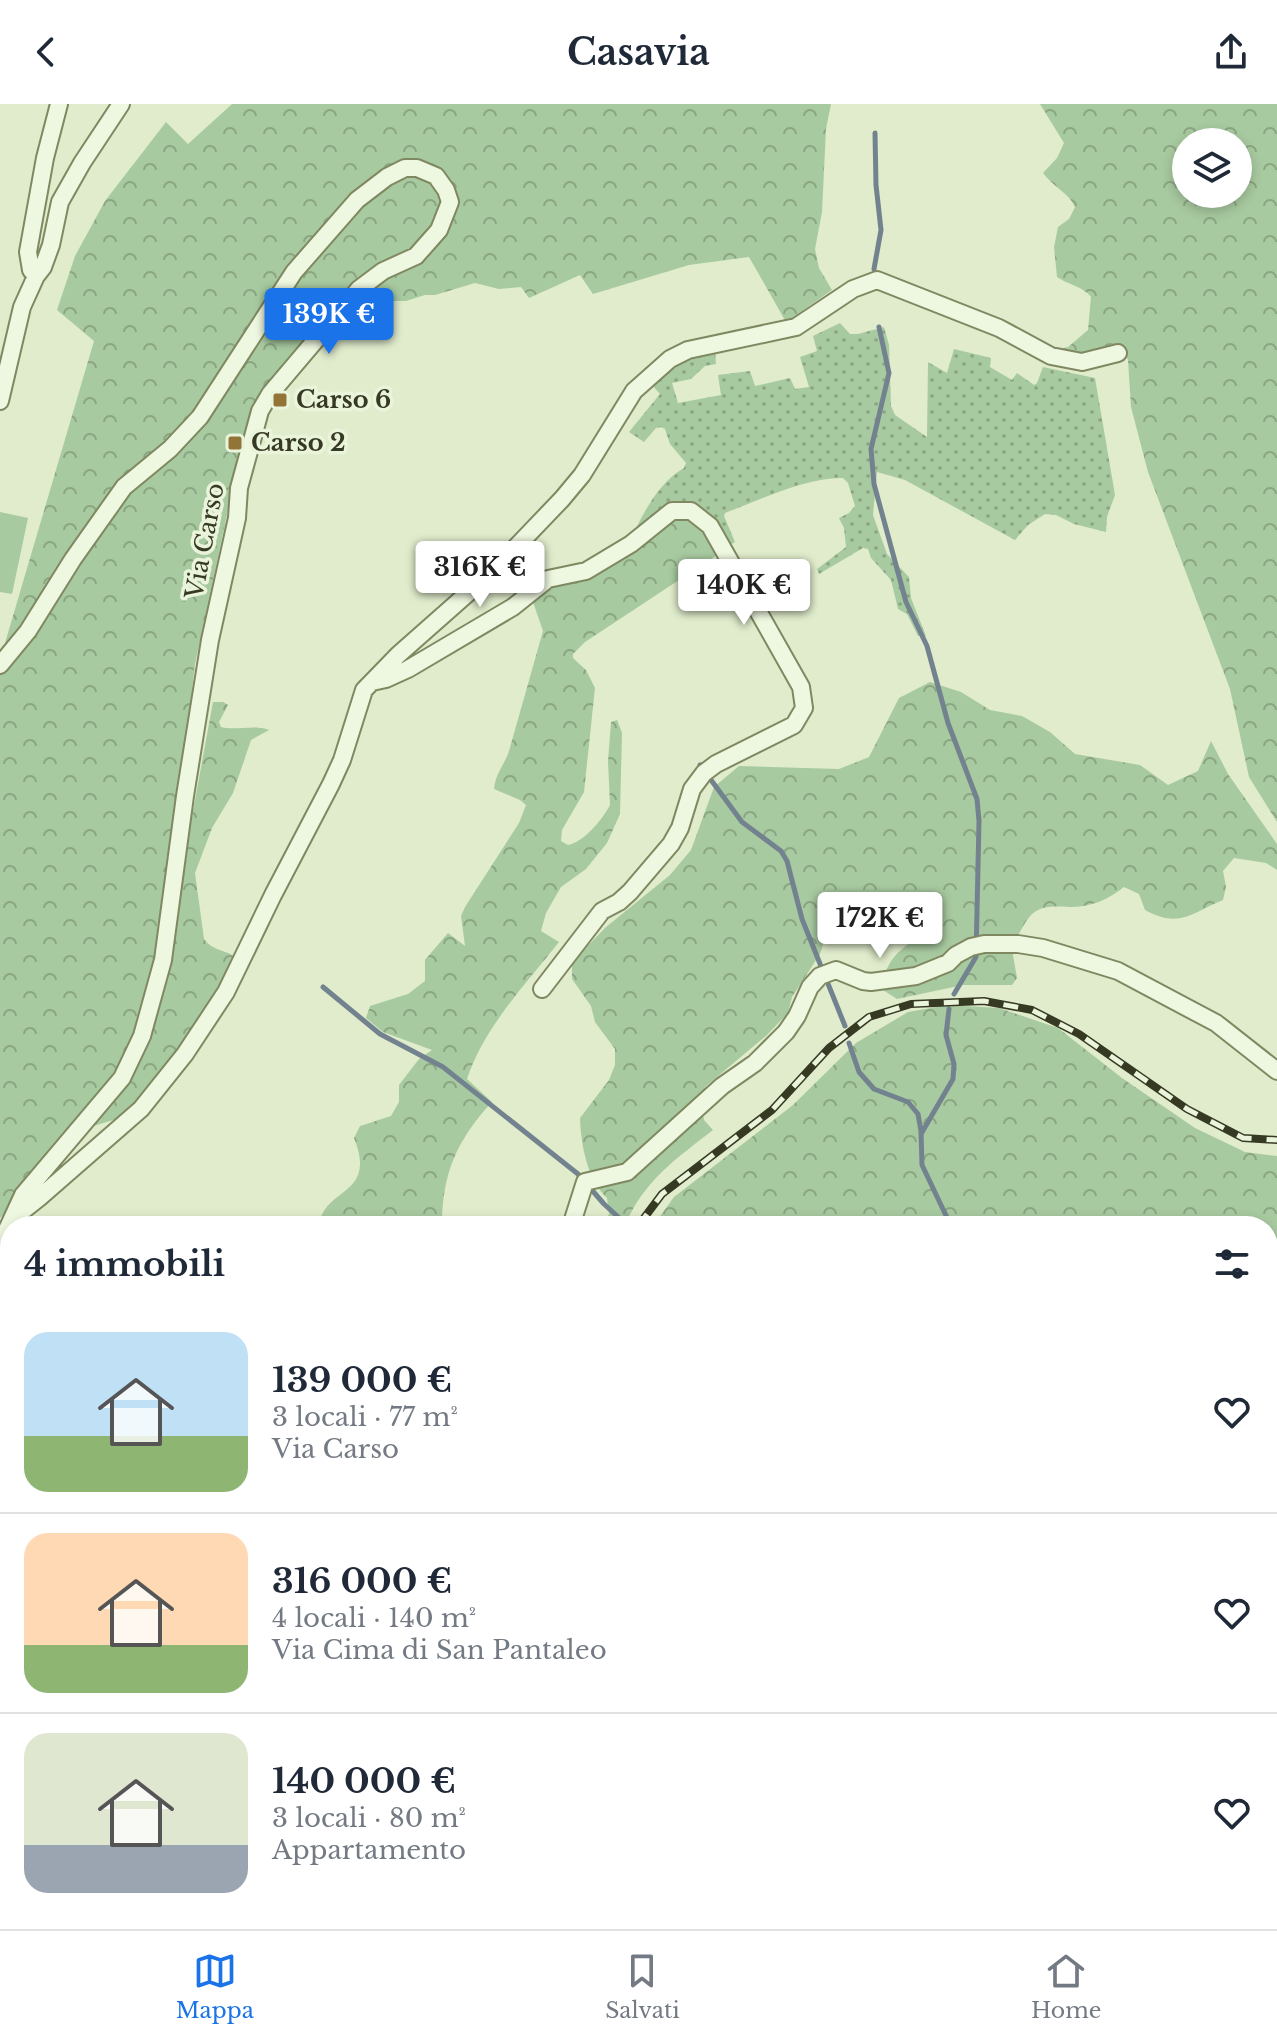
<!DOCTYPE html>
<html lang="it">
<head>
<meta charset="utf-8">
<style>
  body { margin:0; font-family:"Libre Baskerville",serif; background:#f2f2f3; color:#1f2937; height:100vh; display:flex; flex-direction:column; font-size:30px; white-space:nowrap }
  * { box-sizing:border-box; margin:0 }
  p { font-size:26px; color:#747a83 }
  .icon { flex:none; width:44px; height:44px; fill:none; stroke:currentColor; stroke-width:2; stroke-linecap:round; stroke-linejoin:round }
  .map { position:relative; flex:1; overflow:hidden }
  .panel { position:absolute; left:0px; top:1112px; width:1278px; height:714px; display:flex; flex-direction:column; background:#fff; border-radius:32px 32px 0 0; box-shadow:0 4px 12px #0003 }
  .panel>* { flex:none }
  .controls { position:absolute; left:1172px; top:24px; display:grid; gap:16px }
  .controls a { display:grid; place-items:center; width:80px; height:80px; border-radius:50%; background:#fff; box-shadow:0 4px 12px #0003; font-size:40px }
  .price { position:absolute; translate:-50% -68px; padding:0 18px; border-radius:8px; background:#fff; color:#222; font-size:26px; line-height:52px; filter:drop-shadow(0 2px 4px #0008) }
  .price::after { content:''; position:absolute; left:50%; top:48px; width:24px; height:18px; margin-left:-12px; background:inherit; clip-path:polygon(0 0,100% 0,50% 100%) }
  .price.active { background:#1a73e8; color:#fff }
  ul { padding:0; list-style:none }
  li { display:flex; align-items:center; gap:24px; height:200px; padding:0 24px }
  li+li { border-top:2px solid #e0e1e3 }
  li span { display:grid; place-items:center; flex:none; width:224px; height:160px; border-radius:24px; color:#555 }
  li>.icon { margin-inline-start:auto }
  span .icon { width:96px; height:96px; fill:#fffc; stroke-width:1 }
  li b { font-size:34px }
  h2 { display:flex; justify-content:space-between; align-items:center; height:96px; padding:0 24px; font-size:34px }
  header { display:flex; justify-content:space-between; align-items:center; height:104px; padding:0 24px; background:#fff; font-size:36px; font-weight:700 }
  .dock { display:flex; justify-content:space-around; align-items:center; height:112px; border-top:2px solid #e0e1e3; background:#fff; font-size:22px; color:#747a83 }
  .dock a { display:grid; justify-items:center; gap:4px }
  .dock .active { color:#1a73e8 }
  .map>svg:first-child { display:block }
  .grass { fill:url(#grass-dots) }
  .forest { fill:url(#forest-crowns); fill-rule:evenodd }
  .garden { fill:#a8caa0 }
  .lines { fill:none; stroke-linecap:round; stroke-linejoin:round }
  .stream { stroke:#72838f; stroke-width:5 }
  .street-casing { stroke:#7f8861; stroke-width:20 }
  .street { stroke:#eef7df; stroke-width:16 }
  .rail-casing { stroke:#363a23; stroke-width:8 }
  .rail { stroke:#eaf4db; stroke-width:5; stroke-dasharray:15; stroke-linecap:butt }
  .poi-dot { fill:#927436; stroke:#eaf4db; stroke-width:3 }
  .labels { text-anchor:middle; stroke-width:7; stroke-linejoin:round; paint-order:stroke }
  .poi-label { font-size:24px; font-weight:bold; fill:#363a23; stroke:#eaf4db; text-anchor:start }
  .street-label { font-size:24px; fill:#363a23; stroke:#eaf4db }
</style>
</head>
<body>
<header><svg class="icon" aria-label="back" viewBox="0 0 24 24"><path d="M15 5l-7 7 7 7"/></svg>Casavia<svg class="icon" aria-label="share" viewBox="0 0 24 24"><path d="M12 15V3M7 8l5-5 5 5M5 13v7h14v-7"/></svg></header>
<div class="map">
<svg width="1277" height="1825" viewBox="0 0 1277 1825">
  <defs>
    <pattern id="grass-dots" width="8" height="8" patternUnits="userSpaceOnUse" patternTransform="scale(2)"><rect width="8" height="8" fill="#a8caa0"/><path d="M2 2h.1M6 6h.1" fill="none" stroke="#8aa582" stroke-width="1.8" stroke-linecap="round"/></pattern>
    <pattern id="forest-crowns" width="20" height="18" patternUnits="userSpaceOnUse" patternTransform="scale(2)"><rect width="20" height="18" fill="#a8caa0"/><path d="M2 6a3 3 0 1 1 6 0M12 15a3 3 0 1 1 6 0" fill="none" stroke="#8aa582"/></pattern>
  </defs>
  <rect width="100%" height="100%" fill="#e0eccc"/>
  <path class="grass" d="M840,219l10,11h8l26,-7 5,18 2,61 4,9 32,22 1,-75 19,11 7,-24 37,9 -1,9 22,13 5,-7 17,12 3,-2 6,-16 52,11 20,117 -8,22 -1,15 -32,-8 -18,-9 -11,-1 -17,11 -13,15 -110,-60 -28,-8 -4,43 14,39 22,23 2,21 15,38h-8l-11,-22 -9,-5 -7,-29 -20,-22 -3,-9 -5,-1 -44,26 -2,-5 29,-22 -2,-19 -5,-10 10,-5 6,-7 -7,-23 -5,-5c-36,-1 -84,22 -118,35l-1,3 11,26 -5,3 -19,-30 -17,-10 -63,34c12,-26 28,-57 53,-71l2,-5 -16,-19 -5,-15 -4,-2 -5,1 -12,14 -15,-10 31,-38 -8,-9 34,-29 29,-6 1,14 -11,2 -14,13 -19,4 6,20 43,-8 -3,-20 32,-4 5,15 35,-8 5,11 14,-2 -9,-30 17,-6 -4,-15z"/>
  <path class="forest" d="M232,0h599l-5,25 -4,83 -7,37 4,19 13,22 -46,32 -37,-65 -60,8 -96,29 -13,-19 -51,23 -8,-11 -22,2 -24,-6 -40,12h-10l-19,6h-62l-80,92 -30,89 -39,182 -24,211 13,-15 29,-158h10l5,3 -9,17 2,5c16,4 32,-3 48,3l-18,10 -18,53 -21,35 -17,45 9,66c10,13 21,10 33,19l-58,94 -33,42 -26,24 -30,9 -22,19 2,8 -70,64v-558l94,-319 -37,-31 18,-54 30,-55 61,-79 22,22z
    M1040,0h237v718l-28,-45 -19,-88 -82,-217 -17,-65 -3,-47 -4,-9 -11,-7 -32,10 -28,-3 15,-4 20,-17 3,-33c-7,-10 -24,-13 -34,-20l-3,-30 4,-20 11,-8 6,-12c-6,-14 -23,-21 -32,-34l14,-15 7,-15zM1186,38h52v52h-52z
    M672,412l28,4 20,33 -135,89 -12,12v4l13,12 9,18 -11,104 -22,38 -1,11 7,4c16,-3 34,-25 42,-40l-2,-44 3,-39 6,-2 5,13 -2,81 -13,29 -21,26 -25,18 -15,26 -5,18 18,11c-33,42 -75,85 -92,137l25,23c-35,38 -50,71 -50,124h-123c4,-39 59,-29 35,-88l6,-12 31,-10 8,-14v-17l20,-26 13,-9 -49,-18 -17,-14 4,-12 38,-12 17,-13v-21l23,-27 17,13 -4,-30 4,-9 54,-84 7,-18 -6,-5 -26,-11c2,-17 10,-23 15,-38l34,-120 -11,-32 15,-12z
    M930,578l31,10 29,18 32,6 28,16 25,22 65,11 28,20 30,-14 13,-30 17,33 49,70v26l-11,-7 -32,-5 -11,13 3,16 -3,13c-32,13 -43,29 -78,10l-6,-16 -15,-7c-16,13 -33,20 -54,20 -10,0 -23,-2 -32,3 -13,6 -15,22 -27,34l6,34 -5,7h-49l-66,14 -14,-9c1,-43 35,-43 51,-75l-14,-9 -31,-11h-17l-30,11 -12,16 -10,32 -28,43 -4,16 -21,22 -62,52 -4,17 3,16 9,10c-36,28 -71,52 -88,96h-22l6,-12 -2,-16c-20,-19 -26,-53 -27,-80l29,-38 6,-15v-16l-20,-27 -4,-16 -19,-27v-17l34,-35 64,-52 21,-25 23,-63 25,-21 100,3 30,-12 30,-59z
    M948,901l51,3 59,20 64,50 73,50 50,24 32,4v363l-9,-12v-281h-349l-33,-9 -35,2 -33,-2 -24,9h-141l21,-29 119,-92 63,-62 52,-31z
    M0,1236l10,9v297h-6l-4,7z
    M1268,1563l9,8v197l-9,-16z
    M0,1683l10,1v132h5l-7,9h-8z"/>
  <path class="garden" d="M0,408l28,6 -16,76 -12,-2z"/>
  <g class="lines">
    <path class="stream" d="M874,165l7,-39 -5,-45 -1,-52
      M879,223l10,46 -18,76 3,35 32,118 21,44 21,77 29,76 2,22 -3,136 -22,37
      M700,661l42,57 39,29 6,10 15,58 43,107
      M323,883l57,47 63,33 135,107 26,30 24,22
      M849,939l10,29 15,17 34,13 10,12 3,17 1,34 29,61
      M921,1030l32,-55 1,-15 -8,-29 3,-26"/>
    <defs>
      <path id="street" d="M36,172l-5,-6 -3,-18 17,-94 14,-54
        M0,297l22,-94 14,-31 7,-9 8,-22 9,-43 22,-39 39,-59
        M0,561l28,-34 45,-72 51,-72 46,-38 30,-32 94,-145 63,-72 30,-23 18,-9h12l19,8 10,14 4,12 -11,28 -23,26 -33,15 -24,18 -89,105 -10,17 -21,77 -2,30 -27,122 -25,156 -22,164 -21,76 -20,42 -99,117 -23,50
        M372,578l14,-3 22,-10 105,-62 35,-28 38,-8 45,-27 41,-33h19l19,15 91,161 3,21 -10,17 -78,39 -12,9 -12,16 -12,39 -9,16 -41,48 -11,10 -17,9 -60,78
        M15,1113l24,-19 102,-89 44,-55 41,-62 47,-97 58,-111 11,-24 22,-70 34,-35 95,-84 69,-72 20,-24 52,-84 36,-32 18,-9 108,-23 57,-38 24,-9 122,48 52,28 31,6 36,-9
        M571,1122l14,-44 42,-10 95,-86 33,-23 31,-31 11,-16 13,-29 10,-11 16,-6 27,11 8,1 45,-6 32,-13 8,-8 15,-8 13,-3h34l25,4 75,23 98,52 61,48
        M0,1646l10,-7
        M1160,1816l1,9
        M622,1825l8,-9
        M731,1825l7,-9
        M923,1825l11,-9
        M1011,1825l5,-9
        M1113,1825l6,-9"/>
    </defs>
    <use href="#street" class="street-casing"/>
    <use href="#street" class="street"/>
    <defs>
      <path id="rail" d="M638,1122l24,-32 110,-84 57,-62 40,-31 42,-13 73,-3 48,9 47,24 108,75 56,29 34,2
        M26,1825l6,-9"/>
    </defs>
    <use href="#rail" class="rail-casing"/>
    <use href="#rail" class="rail"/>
  </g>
  <g class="poi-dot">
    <rect x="272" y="288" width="16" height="16" rx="4"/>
    <rect x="227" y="331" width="16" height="16" rx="4"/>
  </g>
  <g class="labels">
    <g class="poi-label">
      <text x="296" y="304">Carso 6</text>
      <text x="251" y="347">Carso 2</text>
    </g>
    <g class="street-label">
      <text transform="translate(205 437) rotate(-79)" y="8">Via Carso</text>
    </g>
  </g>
</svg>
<div class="controls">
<a><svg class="icon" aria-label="layers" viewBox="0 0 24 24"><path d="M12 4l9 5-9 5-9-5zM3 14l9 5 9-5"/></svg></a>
</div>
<b class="price active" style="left:329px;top:252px">139K €</b>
<b class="price" style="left:480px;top:505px">316K €</b>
<b class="price" style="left:744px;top:523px">140K €</b>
<b class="price" style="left:880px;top:856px">172K €</b>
<section class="panel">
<h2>4 immobili<svg class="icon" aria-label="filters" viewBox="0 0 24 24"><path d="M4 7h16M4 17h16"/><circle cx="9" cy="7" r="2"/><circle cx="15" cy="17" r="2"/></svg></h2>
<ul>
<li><span style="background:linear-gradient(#bfe0f5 65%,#8fb573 0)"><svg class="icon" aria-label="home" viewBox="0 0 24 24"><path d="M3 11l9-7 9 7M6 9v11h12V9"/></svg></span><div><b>139 000 €</b><p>3 locali · 77 m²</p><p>Via Carso</p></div><svg class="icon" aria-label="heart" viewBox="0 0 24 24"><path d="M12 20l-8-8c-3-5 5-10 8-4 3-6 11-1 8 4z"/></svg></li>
<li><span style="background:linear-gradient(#ffd9b3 70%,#8fb573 0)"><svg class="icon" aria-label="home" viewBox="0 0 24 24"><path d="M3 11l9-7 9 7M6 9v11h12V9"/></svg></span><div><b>316 000 €</b><p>4 locali · 140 m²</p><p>Via Cima di San Pantaleo</p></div><svg class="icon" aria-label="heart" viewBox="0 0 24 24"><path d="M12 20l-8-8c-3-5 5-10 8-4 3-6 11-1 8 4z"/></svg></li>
<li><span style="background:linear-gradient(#dfe7d0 70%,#9aa5b1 0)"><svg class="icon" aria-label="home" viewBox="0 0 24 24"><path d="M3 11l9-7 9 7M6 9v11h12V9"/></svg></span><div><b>140 000 €</b><p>3 locali · 80 m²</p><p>Appartamento</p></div><svg class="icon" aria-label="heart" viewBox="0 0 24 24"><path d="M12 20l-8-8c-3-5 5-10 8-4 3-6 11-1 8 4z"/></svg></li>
</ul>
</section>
</div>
<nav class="dock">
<a class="active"><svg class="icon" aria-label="map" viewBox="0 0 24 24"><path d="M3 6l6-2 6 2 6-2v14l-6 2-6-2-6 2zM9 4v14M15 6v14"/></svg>Mappa</a>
<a><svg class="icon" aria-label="saved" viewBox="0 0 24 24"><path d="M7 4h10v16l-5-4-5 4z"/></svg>Salvati</a>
<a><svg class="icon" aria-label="home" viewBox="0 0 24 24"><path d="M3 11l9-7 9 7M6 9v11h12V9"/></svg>Home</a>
</nav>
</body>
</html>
